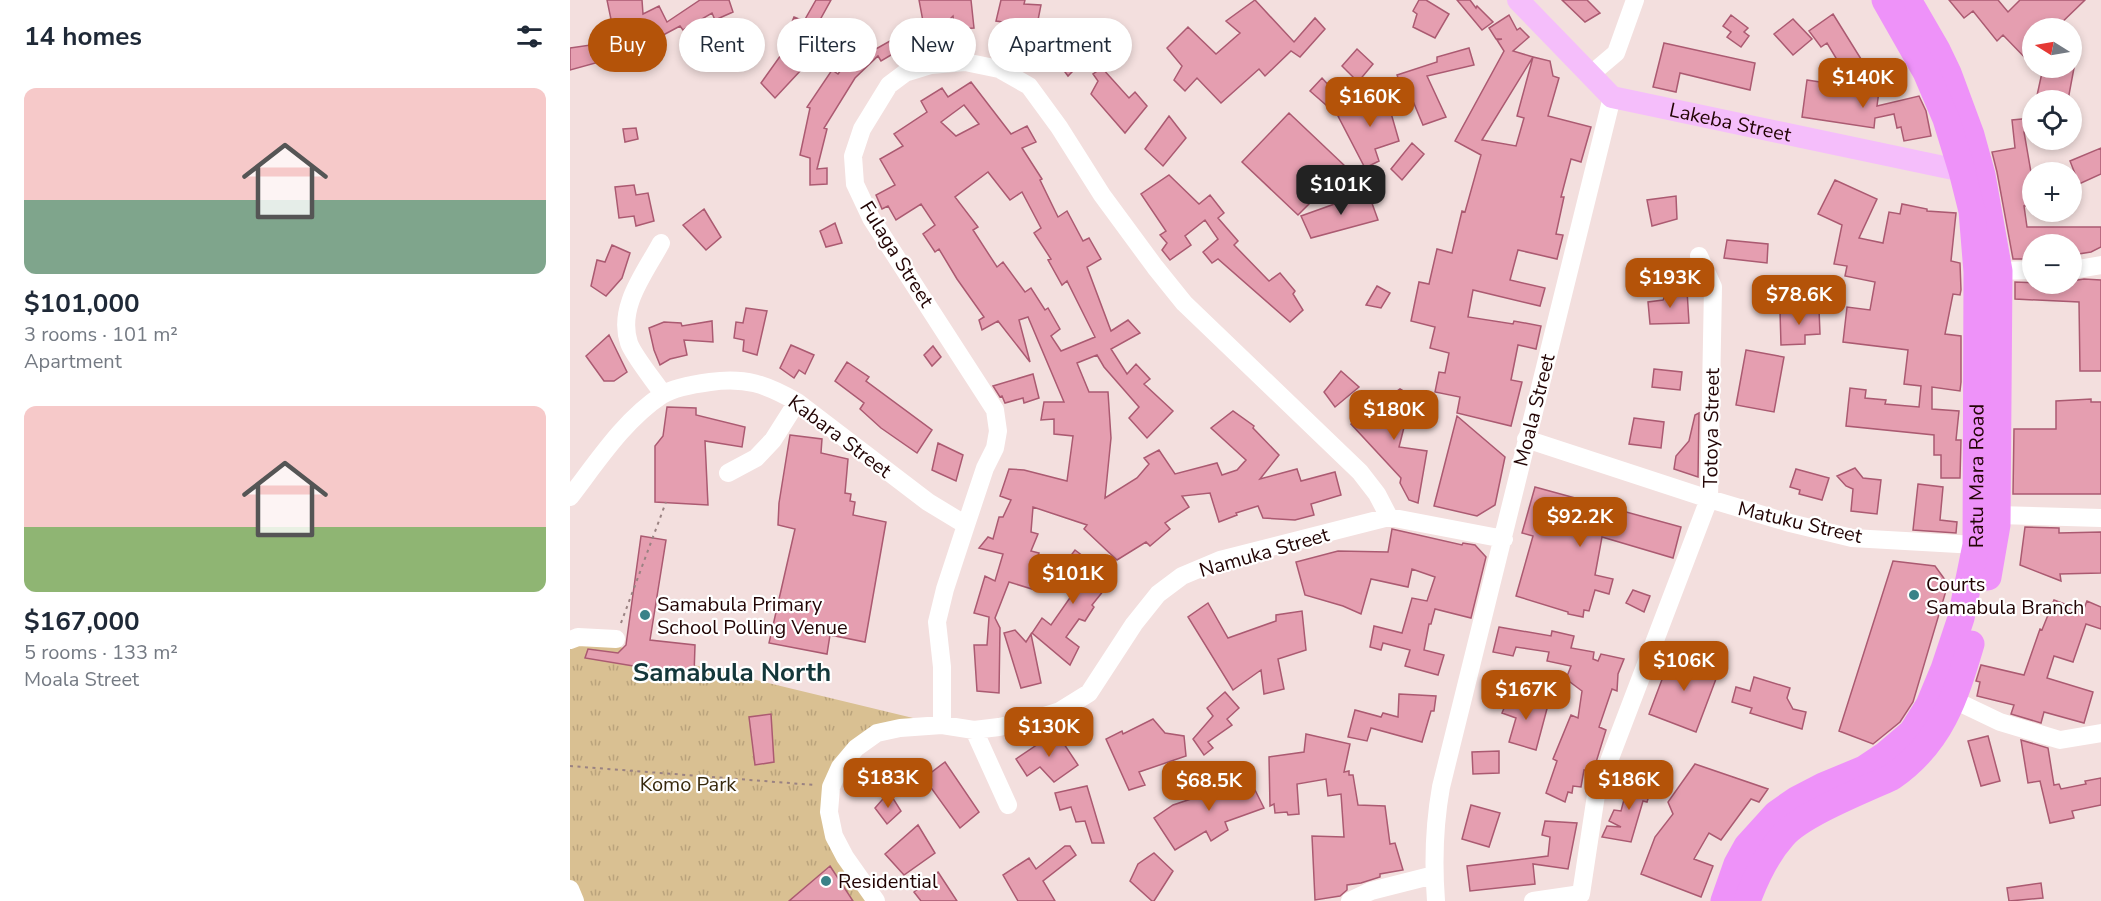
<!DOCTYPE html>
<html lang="en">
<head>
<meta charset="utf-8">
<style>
  body { margin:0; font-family:"Nunito Sans",sans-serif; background:#f2f2f3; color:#1f2937; height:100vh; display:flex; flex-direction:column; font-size:22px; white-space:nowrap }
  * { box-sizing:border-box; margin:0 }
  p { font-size:20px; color:#747a83 }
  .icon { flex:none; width:33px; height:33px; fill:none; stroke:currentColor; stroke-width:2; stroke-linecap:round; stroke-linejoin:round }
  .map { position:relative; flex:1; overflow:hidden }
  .panel { display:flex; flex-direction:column; background:#fff; width:570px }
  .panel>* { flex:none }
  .guide { position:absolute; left:18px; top:18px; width:570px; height:54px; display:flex; gap:12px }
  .needle { width:39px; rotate:281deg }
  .tools { position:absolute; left:1452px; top:18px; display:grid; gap:12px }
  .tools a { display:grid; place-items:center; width:60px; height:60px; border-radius:50%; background:#fff; box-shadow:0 3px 9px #0003; font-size:30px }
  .price { position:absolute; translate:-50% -51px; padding:0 14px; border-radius:12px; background:#b45309; color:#fff; font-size:20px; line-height:39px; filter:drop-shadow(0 2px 3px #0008) }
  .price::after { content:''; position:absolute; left:50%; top:36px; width:18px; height:14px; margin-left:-9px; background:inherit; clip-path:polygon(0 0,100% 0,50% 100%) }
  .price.active { background:#222; color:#fff }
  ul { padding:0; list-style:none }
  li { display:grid; align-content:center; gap:12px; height:318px; padding:0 24px }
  li span { display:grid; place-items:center; height:186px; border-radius:12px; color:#555 }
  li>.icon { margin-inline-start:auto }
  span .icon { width:108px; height:108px; fill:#fffc; stroke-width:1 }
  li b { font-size:26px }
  h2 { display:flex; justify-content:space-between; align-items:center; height:72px; padding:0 24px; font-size:26px }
  .pill { padding:0 21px; border-radius:27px; background:#fff; box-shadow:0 3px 9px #0003; font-size:21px; line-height:54px }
  .pill.active { background:#b45309; color:#fff }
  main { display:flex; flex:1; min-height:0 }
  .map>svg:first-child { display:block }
  .park { fill:url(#park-tufts) }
  .building { fill:#e59eb0; stroke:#ab5a71; stroke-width:1.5; fill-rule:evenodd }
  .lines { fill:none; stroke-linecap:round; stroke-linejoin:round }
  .path { stroke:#9a8282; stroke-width:2; stroke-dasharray:3 4.5; stroke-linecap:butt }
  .minor { stroke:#fff; stroke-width:18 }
  .major { stroke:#f5befb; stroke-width:22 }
  .highway { stroke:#ee92f9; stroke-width:27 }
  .poi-dot { fill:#3a8288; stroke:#fff; stroke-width:2 }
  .labels { text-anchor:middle; stroke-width:4.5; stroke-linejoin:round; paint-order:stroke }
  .street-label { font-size:20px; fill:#220404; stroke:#fff }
  .poi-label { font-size:20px; fill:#220404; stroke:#fff; text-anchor:start }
  .park-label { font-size:20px; fill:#36280c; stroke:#fff }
  .district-label { font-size:26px; font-weight:bold; fill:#14373a; stroke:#fff }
</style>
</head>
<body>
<main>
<section class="panel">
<h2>14 homes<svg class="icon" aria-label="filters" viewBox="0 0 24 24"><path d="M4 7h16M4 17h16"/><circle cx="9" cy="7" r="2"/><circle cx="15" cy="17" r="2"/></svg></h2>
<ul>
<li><span style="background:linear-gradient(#f6c9c9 60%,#7fa58c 0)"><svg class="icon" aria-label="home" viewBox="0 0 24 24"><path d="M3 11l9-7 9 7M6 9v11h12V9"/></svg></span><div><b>$101,000</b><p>3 rooms · 101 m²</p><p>Apartment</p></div></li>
<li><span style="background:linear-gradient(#f6c9c9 65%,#8fb573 0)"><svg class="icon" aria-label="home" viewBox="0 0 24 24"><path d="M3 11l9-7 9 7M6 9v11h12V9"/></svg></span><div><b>$167,000</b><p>5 rooms · 133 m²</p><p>Moala Street</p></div></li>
</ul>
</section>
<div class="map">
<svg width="1531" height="901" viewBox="0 0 1531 901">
  <defs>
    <pattern id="park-tufts" width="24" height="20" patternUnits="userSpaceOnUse" patternTransform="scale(1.5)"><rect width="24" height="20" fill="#d9c092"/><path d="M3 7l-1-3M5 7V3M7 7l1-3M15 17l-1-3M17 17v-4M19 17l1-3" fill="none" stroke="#baa37c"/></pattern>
  </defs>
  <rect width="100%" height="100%" fill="#f3dfde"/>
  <path class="park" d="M0,635l372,90 -65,4 -36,38 -5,58 44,76h-310z"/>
  <path class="building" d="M37,0h35l1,14 16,-8 8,16 33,-22h29l4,12 -18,8 -3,-7 -29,17 -3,-4 -41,22v3l-69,19v-22l28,-4 -3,-10 18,-5z
    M246,0h15l-36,65 6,5 -26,28 -14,-15 30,-42 -5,-4 8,-20 10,4z
    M349,0h52l3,28 -19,1 -2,-13 -15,15 -13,1z
    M431,0h24l-1,4 17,1 -6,30 -20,-4 2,-7 -21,-3z
    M685,0l39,42 21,-24 10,11 -25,28 -9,-6 -26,25 -6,-7 -38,34 -24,-25 -12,13 -11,-11 8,-14 -15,-18 21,-21 28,27 24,-21 -14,-12z
    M849,0h7l23,14 -14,24 -22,-11 4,-13 -4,-3z
    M887,0h13l6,8 1,-2 16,16 -11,8z
    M992,0h25l13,13 -15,9z
    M1379,0h49l10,12 12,-12h65l-29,28h-24v37l-29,-30 -6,6 -24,-30 -9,7z
    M1263,14l33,53 -18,11 -21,-35 -6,4 -12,-16z
    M939,15l8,15 3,-2 9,9 -16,14 20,6 -51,83 34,6 8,-28 -7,-2 16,-59 17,4 3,15 6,2 -11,38 43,11 -10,35 -10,-3 -10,38h3l-8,37 7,1 -6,24 -39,-9 -8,30 35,8 -5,18 -67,-16 -5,27 45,7 1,-3 27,5 -5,23 -18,-4 -7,35 11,2 -11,44 -54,-13 3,-16 -25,-5 4,-20 6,1 4,-20 -19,-5 5,-21 -24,-6 8,-39 10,2 8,-35 15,4 10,-42 3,1 16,-57 -26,-14 49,-90 -7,-11 5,-1h-6l-7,-11z
    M1161,15l17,13 -4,4 5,4 -8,11 -14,-10 4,-5 -8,-6z
    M1223,19l19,20 -19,16 -19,-21z
    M516,22l18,17 -36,37 -12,-16z
    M327,37l6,11 -22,13 -3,-5 -23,22 -31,50 3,1 -10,40 10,-1v16l-17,1v-27l-10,-3 10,-47 -3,-1 25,-37 6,4 21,-28 8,8z
    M1094,43l91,20 -5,27 -70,-17 -4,19 -23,-5z
    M899,48l5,17 -47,11 19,41 -23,8 -18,-43 -5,1 -3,-8 40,-13v-5z
    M787,49l16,15 -15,18 -16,-16z
    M532,68l27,30 6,-6 12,14 -22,27 -34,-39 7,-13 -5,-7z
    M1473,68h31l-6,32h-32z
    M752,78l21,23 -9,11 -24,-21z
    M1237,80l72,11 -2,15 42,-10 7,15 5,25 -27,5 -3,-14 -4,1 -3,-14 -19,4 -1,10 -72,-11z
    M401,82l40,52 16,-8 9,16 -14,6 20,31 -2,1 18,37 9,-6 16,30 6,-3 12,21 -14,8 24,64 17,-11 12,13 -29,16 16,25 9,-10 14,15 -6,5 29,27 -26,27 -18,-20 10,-11 -35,-40 -7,-12 -20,8 12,29h19l3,46 -6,60 32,-20 12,-14 -5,-6 15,-8 16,24 42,-11 5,12 15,-5 9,-10 -35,-32 22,-17 21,15 -1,2 26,27 -19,24 37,-10 4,12 34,-9 6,23 -30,9 3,11 -19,5 -32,-2 -5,-12 -22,7 1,2 -18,7 -9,-29 -28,3 7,11 -24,16 5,6 -20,17 -4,-4 -29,18 -33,-31 3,-4 -54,-18 -2,25 7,2 -7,17 8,2 -3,10 6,2 -7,25 -26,-8 -14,36 5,10 -1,65 -22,-2 -3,-46h13l2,-28 -15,-4 11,-37 10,5 8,-27 -24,-6 9,-11 5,2 6,-22h4l8,-17 -11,-4 9,-27 15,1 43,11 6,-45 -19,-2v-15l-13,1 3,-18h20l-36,-85 -9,3 11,42 -32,-41 -16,9 -3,-10 5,-3 -27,-38 -18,-30 -4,3 -12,-18 12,-9 -14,-21 -25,16 -8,-14 -6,3 -6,-14 19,-10 -15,-26 23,-13 -9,-12 33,-22 -6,-11 21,-13 6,9zM394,105l15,19 -23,12 -15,-14zM418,172l22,28 12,-8 19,36 -7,5 17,26 -3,1 14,25 5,-4 28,56 -34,14 -10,-15 9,-7 -12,-21 -3,2 -14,-22 -6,4 -22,-30 -6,5 -24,-37 5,-3 -23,-30z
    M815,92l14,49 -24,8 4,12 -14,7 -27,-52z
    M719,113l57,54 -48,48 -56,-53z
    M599,116l17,22 -23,28 -18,-17z
    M1462,118v13l-8,1 8,46v27l-8,1 3,21h74v20l-10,5 -19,3v-11h-40v15h-19l-16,-87 -5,-20 23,-4 -3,-28z
    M66,128l2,11 -13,3 -2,-13z
    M842,143l12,11 -22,26 -11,-11z
    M1531,148v26l-22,10 -9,-23z
    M599,175l30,29 11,-9 14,18 -6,5 20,23 -4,4 35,36 11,-8 15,18 -2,3 10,16 -13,12 -72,-63 -6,4 -9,-11 15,-13 -13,-19 -20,16 6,9 -21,15 -8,-10 5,-7 -7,-8 6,-4 -25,-37z
    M1265,180l42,19 -18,39 24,5 6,-31 11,2 2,-10 25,5v2l29,2 -5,48 9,2 1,27 -1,5 -7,-1 -8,40 16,2v46l-1,9 -28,-4v22l27,2 -3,29h5l-1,38h-19v-23h-7v-20l-88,-9 4,-38 16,2 -1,8 21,2 -1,4 34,3 2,-21 -17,-2 4,-34 -65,-8 4,-35 23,3 5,-28 -30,-6 2,-10 -13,-2 8,-39 -24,-11z
    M64,185l2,10 12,-2 6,28 -18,5 -2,-10 -15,2 -4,-31z
    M798,192l10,28 -67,18 -10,-22z
    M1106,196l1,23 -25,7 -5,-26z
    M134,209l17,28 -15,13 -23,-25z
    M265,223l7,20 -16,4 -6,-16z
    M1157,240l41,4 -1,19 -43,-5z
    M42,245l18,8 -8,25 -16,18 -15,-10 6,-26 8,2z
    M1081,263l16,7 -5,11 -13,-6z
    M1514,279l17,1v91h-21l-1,-69 -64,-3v-17l57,2v-3z
    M807,286l13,7 -9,15 -15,-3z
    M1098,290h19l2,33 -39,1 -2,-22 15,-2z
    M176,308l21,3 -10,44 -14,-4 1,-11 -10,-2 2,-16 7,1z
    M1249,309l1,25 -15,1v9l-24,1 -1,-34z
    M142,321l1,21 -29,-2 3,15 -17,4 -10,6 -6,-15 -5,-22 15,-6 17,1 1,3z
    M39,335l18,37 -13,9h-10l-18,-25z
    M221,345l23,10 -9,19 -6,-4 -5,8 -14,-10z
    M363,346l8,11 -9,9 -8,-11z
    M1176,350l38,7 -10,55 -38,-7z
    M277,362l22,15 -3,4 66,49 -15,23 -36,-25 -21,-19 4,-6 -29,-22z
    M1084,369l28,3 -2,18 -28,-3z
    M771,371l18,16 -24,20 -11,-15z
    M463,374l6,24 -15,5 -1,-5 -18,5 -3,-7 -2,1 -7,-11z
    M830,389l12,7 -13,51 28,4 -9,52 -9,-3 -9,-17 1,-5 -50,-54z
    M1521,399v3h10v92h-88l1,-65h42v-28z
    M97,407l29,1v7l49,12 -3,20 -37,-6 3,64 -53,-3v-56l8,-10z
    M1129,413l-1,64 -24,-8 2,-13 13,-15 6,-26z
    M887,416l48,41 -10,48 -18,11 -43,-10z
    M1064,418l30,4 -3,26 -32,-4z
    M220,435l32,4 -1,14 27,6 -3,34 6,1 -1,7 5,1 -2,13 33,7 -21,120 -35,-7 -3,19 -58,-11 26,-114 -17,-4 1,-22z
    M368,443l25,12 -7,26 -24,-11z
    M1285,468l8,10 18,2 -4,34 -26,-3 2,-22 -7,-3 -9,-10z
    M1226,469l33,9 -7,22 -23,-6 1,-4 -10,-3z
    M1348,484l25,3 -3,33 17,2 -1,11 -43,-3z
    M965,487l146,40 -8,31 -71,-21 -7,38 18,4 -4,15 -14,-4 -6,21 -5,-1 -1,7 -15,-3v-2l-52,-16 17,-60 -11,-3z
    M1455,527l34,1v5l42,-1v41l-41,1 1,7 -41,-16z
    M822,529l70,16 1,-2 12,2 11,12 -15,61 -36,-9 -4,15h-2l-5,26 20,5 -6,20 -33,-9 5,-16 -27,-7 -2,7 -11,-3 4,-21 28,7 10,-35 15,3 8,-24 -23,-8 -4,18 -37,-8 -10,35 -18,-8 -38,-11 -9,-33 42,-11 50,1z
    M71,536l25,4 -16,100 45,5 -1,31 -109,-18 3,-9 30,4 8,-8z
    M505,550l38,29 -21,26 2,2 -9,14 -6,-2 -13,18 13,10 -9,18 -38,-32 10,-15 9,7 23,-33 -17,-18z
    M1323,561l42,5 13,18 -35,118 -13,20 -27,22 -34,-13z
    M1063,590l17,6 -6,16 -18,-9z
    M1484,600l29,11 4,-10 14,6v22l-15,-5 -13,38 -19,-6 -7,22 46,14 -9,31 -40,-11 -3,11 -30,-9 3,-9 -37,-9 3,-14 -4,-1 5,-16 43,10 16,-46 2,1z
    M638,603l20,35 48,-17v-6l26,-4 4,39 -28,9 6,30 -20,5 -3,-24 -28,20 -45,-73z
    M929,627l52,9 1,-5 22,5 -3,12 23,4 -1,7 5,2 3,-7 23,5 -6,15 -1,17 -5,-2 -13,38 7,3 -13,42 -9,-2 -3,17 -8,-1 -1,7 -4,-1 -3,10 -19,-9 11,-32 -4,-2 18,-44 7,3 4,-27 -16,-12 5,-13 -24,-5 2,-9 -33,-5 -3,9 -20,-4z
    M445,630l11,12 5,-8 10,49 -20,5 -17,-55z
    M1102,653l47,18 -23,61 -47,-18z
    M1184,677l36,11 -3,10 6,11 13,3 -4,17 -52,-16 2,-5 -20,-6 4,-15 14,4z
    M655,692l14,16 -12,11 5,6 -24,17 5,6 -9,7 -11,-16 20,-23 -6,-8z
    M829,694l37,2 -2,15h-3l-9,31 -51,-14 -4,13 -19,-4 7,-27 26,7 2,-4 15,4z
    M940,694l38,11 -12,45 -27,-8 7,-24 -14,-5z
    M201,714l3,48 -19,3 -6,-48z
    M583,719l12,14 19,3 2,20 -47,16 6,13 -16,5 -23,-51 16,-8 1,3z
    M486,732l22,33 -24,17 -14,-15 -13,9 -11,-17z
    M736,734l44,10 -6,28 5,-1v4h4l5,30 27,1 5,38 5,-1 8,27 -23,4v3l-19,6 -14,2v5l-7,6 -25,4 -3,-64 32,1 -3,-43 -13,2 -2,-17 -29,5 2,30 -11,1 -1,-3 -12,1 -1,-9 -4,2 -1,-49 35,-5z
    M1418,736l12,45 -19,5 -13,-45z
    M1451,740l27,8 6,37 5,-1 2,5 25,-5 -1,-3 16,-3v27l-29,6 2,7 -24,5 -10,-42 -12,2z
    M929,751v22l-26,1 -1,-22z
    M375,762l34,50 -19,16 -36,-50z
    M1125,764l73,25 -9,13 -8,-3 -30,41 -12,-7 -15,26 19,7 -12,31 -60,-23 14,-37 18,-23 -5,-12z
    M675,770l19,38 -39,14 3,8 -17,11 -5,-10 -31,19 -21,-32 19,-13 57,-19 -3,-7z
    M1060,777l23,5 -6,20 -4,-1 -12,41 -29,-5 5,-11 14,1 -12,-6 5,-11 7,1z
    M517,786l17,57h-12l-7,-22 -9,1 -5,-15 -11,3 -5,-17z
    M319,792l12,19 -14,13 -12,-16z
    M901,805l29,8 -11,34 -27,-8z
    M975,821l32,2 -9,46 -35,-5 2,20 -65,7 -3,-25 81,-10 2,-19 -8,-2z
    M348,825l17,28 -31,22 -19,-21z
    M495,846h5l6,9 -33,26 12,20h-37l-15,-26 26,-17 7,11z
    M584,853l19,18 -19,30h-2l-22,-20 8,-17z
    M260,866l23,35h-64z
    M368,872l19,29h-36l-7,-9z
    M1471,883l2,15 -34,3 -2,-13z"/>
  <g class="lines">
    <path class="path" d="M51,623l45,-121
      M0,766l245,19"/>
    <path class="minor" d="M1020,75l26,-22 19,-53
      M91,243c-16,30 -44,64 -32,100 4,12 26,39 34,51
      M1502,270l29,-5
      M1429,271l33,-1
      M956,439l183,60 81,24 62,15 124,7
      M158,473l28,-15 17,-18 24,-38
      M0,497c27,-35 54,-77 92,-102 13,-8 33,-11 48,-13 35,-5 56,2 87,20l131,100 38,23
      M1427,515l104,3
      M0,640l8,-3 38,2
      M1384,700l46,22 60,18 41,-7
      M372,725v-58l-5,-45 8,-33 21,-64 19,-57 10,-20 3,-17 -3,-21 -124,-192 -16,-34 -2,-28 9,-27 27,-44 16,-12 26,-8 34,-3 34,7 30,17 30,41 43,68 53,72 29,36 176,169 17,22 12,23
      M404,730l34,75
      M0,889l5,12
      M306,901l-31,-44 -11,-21 -5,-24 2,-25 9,-20 16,-19 21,-15 23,-5 42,-3 32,5 25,-3 32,-7 29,-9 29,-18 45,-69 24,-30 24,-18 38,-16 169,-43 115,22
      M780,901l21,-10 63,-16
      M866,901c-3,-39 -2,-75 5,-114l171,-690
      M963,901l48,-7 15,-99 113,-296 4,-212 -14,-31"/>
    <path class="major" id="s1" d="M948,0l94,97 365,77"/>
    <g class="highway">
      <path d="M1338,0l29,50 11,23 23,62 11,40 17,96 -2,254 -9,52"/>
      <path id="s2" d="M1154,901l13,-37 10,-18 29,-32 20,-14 27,-14 41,-17 21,-14 27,-23 17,-27 15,-36 17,-51 15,-73 1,-273 -5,-61 -10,-40 -16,-52 -20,-47 -41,-72"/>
      <path d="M1177,901c8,-22 20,-47 36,-65 19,-22 81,-46 109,-59 49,-34 63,-79 79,-133"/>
    </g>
  </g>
  <g class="poi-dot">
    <circle cx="1344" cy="595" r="6"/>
    <circle cx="75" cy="615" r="6"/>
    <circle cx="256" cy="881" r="6"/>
  </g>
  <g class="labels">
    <g class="street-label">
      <text dy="7" stroke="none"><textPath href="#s1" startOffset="256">Lakeba Street</textPath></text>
      <text transform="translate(327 254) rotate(58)" y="7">Fulaga Street</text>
      <text transform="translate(964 410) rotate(-76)" y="7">Moala Street</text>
      <text transform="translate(1141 428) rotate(-89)" y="7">Totoya Street</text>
      <text transform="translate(270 436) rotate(37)" y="7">Kabara Street</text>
      <text dy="7" stroke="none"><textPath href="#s2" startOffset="531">Ratu Mara Road</textPath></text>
      <text transform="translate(1230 522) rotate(13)" y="7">Matuku Street</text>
      <text transform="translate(694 552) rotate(-16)" y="7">Namuka Street</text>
    </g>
    <g class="poi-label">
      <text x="1356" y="591">Courts<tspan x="1356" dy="23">Samabula Branch</tspan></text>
      <text x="87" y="611">Samabula Primary<tspan x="87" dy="23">School Polling Venue</tspan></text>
      <text x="268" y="888">Residential</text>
    </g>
    <g class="park-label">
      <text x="118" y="791">Komo Park</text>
    </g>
    <g class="district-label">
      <text x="162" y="681">Samabula North</text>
    </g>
  </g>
</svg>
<div class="tools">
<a><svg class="needle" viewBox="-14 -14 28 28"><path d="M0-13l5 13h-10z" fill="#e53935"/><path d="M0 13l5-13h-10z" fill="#747a83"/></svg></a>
<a><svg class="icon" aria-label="locate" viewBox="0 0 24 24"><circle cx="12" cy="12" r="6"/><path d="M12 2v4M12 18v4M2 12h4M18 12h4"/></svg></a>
<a>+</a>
<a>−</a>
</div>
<b class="price" style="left:1293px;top:109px">$140K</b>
<b class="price" style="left:800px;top:128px">$160K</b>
<b class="price active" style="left:771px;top:216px">$101K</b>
<b class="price" style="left:1100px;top:309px">$193K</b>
<b class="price" style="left:1229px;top:326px">$78.6K</b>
<b class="price" style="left:824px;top:441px">$180K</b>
<b class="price" style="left:1010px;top:548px">$92.2K</b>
<b class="price" style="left:503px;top:605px">$101K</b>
<b class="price" style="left:1114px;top:692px">$106K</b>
<b class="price" style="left:956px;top:721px">$167K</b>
<b class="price" style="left:479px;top:758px">$130K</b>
<b class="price" style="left:318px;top:809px">$183K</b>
<b class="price" style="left:1059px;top:811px">$186K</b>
<b class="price" style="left:639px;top:812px">$68.5K</b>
<div class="guide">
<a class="pill active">Buy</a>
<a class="pill">Rent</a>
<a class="pill">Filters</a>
<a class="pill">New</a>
<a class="pill">Apartment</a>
</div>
</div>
</main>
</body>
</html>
